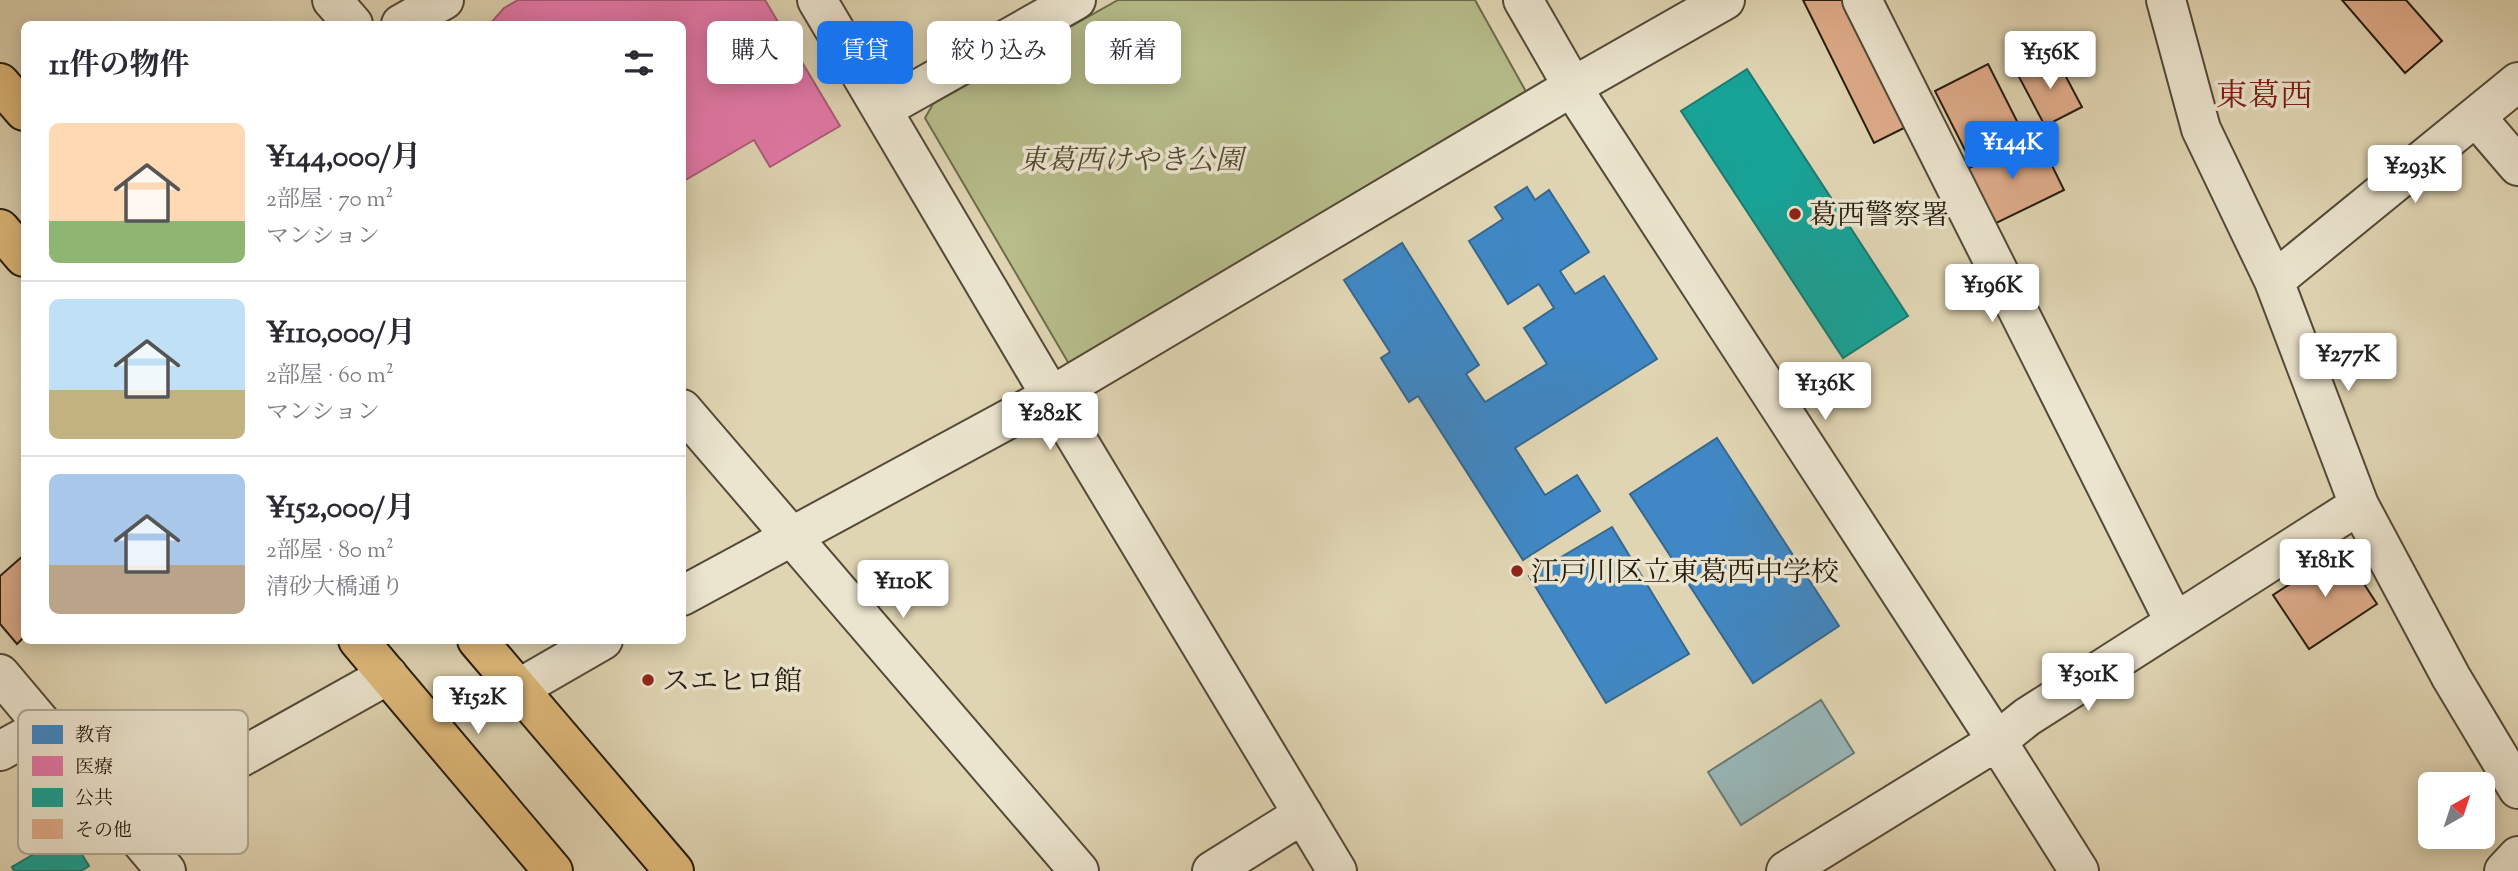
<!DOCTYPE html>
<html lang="ja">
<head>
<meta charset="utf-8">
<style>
  body { margin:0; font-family:"Sorts Mill Goudy","Noto Serif JP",serif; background:#f7f7f7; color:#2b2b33; height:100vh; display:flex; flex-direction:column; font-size:26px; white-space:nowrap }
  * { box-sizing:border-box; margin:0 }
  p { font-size:23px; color:#7c7c81 }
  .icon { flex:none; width:38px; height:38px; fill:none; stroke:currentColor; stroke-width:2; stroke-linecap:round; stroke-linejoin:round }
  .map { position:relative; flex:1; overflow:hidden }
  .side { position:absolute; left:21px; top:21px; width:665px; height:623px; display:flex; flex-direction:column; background:#fff; border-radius:10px; box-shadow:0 4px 18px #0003 }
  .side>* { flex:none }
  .top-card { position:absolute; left:707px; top:21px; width:665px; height:63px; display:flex; gap:14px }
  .needle { width:46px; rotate:39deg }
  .tools { position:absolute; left:2418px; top:772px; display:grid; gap:14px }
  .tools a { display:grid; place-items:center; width:77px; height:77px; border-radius:10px; background:#fff; box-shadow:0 4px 18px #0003; font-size:35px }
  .price { position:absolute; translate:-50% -60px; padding:0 16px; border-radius:7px; background:#fff; color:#222; font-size:23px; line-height:46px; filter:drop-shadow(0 2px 4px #0008) }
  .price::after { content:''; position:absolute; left:50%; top:42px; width:21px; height:16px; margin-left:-10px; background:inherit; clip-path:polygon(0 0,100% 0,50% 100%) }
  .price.active { background:#1a73e8; color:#fff }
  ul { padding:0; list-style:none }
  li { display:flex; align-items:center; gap:21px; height:175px; padding:0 28px }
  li+li { border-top:2px solid #e1e1e2 }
  li span { display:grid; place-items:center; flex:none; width:196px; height:140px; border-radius:10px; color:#555 }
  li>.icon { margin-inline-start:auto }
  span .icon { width:84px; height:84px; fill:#fffc; stroke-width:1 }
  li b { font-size:30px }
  h2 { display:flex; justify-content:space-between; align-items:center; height:84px; padding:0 28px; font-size:30px }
  .tag { padding:0 24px; border-radius:10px; background:#fff; box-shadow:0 4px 18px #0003; font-size:24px; line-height:63px }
  .tag.active { background:#1a73e8; color:#fff }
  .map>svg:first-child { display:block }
  .green { fill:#b6bc8a; stroke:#6e6c4c; stroke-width:2 }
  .water { fill:#98b6b7; stroke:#6a7873; stroke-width:2 }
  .schools { fill:#3f88c5; stroke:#37678e; stroke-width:2 }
  .health { fill:#e377a8; stroke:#aa5b7a; stroke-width:2 }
  .public { fill:#17a398; stroke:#1b7a6f; stroke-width:2 }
  .building { fill:#dfac8a; stroke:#251b0e; stroke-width:2 }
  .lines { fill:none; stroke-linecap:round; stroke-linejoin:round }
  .minor-casing { stroke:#544a37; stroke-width:42 }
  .major-casing { stroke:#251b0e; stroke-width:42 }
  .minor { stroke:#ebe4ce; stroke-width:38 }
  .major { stroke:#e0ba7a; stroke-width:38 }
  .poi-dot { fill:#8f2418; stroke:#ebe4ce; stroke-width:2.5 }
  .labels { text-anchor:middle; stroke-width:7; stroke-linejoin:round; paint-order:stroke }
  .park-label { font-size:28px; font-style:italic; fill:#504b33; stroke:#ebe4ce }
  .poi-label { font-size:28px; fill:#251b0e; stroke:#ebe4ce; text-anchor:start }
  .quarter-label { font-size:32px; fill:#7a1f14; stroke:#ebe4ce }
  .key { fill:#ebe4ce; stroke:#b0a894; stroke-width:2 }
  .key-label { font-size:19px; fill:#251b0e }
</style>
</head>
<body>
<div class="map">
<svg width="2518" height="871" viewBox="0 0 2518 871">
  <rect width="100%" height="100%" fill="#e0d5b3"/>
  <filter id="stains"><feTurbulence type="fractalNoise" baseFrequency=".00286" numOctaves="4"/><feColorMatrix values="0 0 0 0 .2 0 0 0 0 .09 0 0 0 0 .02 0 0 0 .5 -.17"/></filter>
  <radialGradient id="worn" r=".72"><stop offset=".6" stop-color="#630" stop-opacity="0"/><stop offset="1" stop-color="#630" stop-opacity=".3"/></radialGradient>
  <path class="green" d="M1118,0h357l54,97 -460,267 -144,-246 8,-14z"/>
  <path class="water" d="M1821,700l33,53 -113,72 -33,-53z"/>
  <path class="schools" d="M1527,187l8,13 14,-10 40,62 -29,19 15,23 29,-18 53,83 -142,89 30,47 32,-20 23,36 -77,49 -105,-164 -9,6 -28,-44 9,-6 -46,-72 58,-37 77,122 -13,9 19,28 62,-38 -23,-36 30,-20 -15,-24 -31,20 -39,-63 34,-22 -8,-12z
    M1717,438l122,188 -86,57 -123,-189z
    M1612,527l77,127 -83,49 -77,-127z"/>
  <path class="health" d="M518,0h247l75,126 -70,41 -16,-27 -72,42v-158h-192l14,-16z"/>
  <path class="public" d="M1747,69l161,247 -65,42 -162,-247z
    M73,840l16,26 -8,5h-67l-2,-4 29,-17 1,3 5,-3 3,4z"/>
  <path class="building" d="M1803,0h40l63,127 -32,16z
    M2342,0h64l36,41 -37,32z
    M2055,56l27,51 -37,19 -27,-51z
    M1988,64l36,71 -53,27 -36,-71z
    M2037,135l27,55 -76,37 -27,-55z
    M2342,550l35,54 -68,45 -36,-54z
    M24,555v82l-7,7 -17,-20v-48z"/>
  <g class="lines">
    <defs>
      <path id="minor" d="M332,0l21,24
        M817,0l234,396 286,475
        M1523,0l61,106 413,635 82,130
        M1862,0l312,621
        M2166,0l35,129 73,152 85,224 92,172 67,112
        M401,24l43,-24
        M883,109l193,-109
        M2476,117l42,49
        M2274,281l244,-199
        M682,409l397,462
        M682,596l369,-200 521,-309 153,-87
        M0,674l166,197
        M518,689l85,-49
        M0,751l44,-24
        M125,822l263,-147
        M1212,871l91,-57
        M1786,871l211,-130 30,-24 332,-212
        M2504,871l14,-15"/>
      <path id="major" d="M0,83l24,28
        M0,229l24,28
        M358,640l195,231
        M477,640l197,231"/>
    </defs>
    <use href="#minor" class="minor-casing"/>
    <use href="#major" class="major-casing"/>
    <use href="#minor" class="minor"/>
    <use href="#major" class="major"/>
  </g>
  <g class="poi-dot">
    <circle cx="1795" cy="214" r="7"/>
    <circle cx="1517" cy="571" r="7"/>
    <circle cx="648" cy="680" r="7"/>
  </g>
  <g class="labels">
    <g class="park-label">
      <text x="1131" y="169">東葛西けやき公園</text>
    </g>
    <g class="poi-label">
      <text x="1809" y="224">葛西警察署</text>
      <text x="1531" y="581">江戸川区立東葛西中学校</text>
      <text x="662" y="690">スエヒロ館</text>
    </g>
    <g class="quarter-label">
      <text x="2264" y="106">東葛西</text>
    </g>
  </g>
  <rect x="18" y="710" width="230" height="144" rx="10" class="key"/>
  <rect x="32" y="725" width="31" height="19" fill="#3f88c5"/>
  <rect x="32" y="756" width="31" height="20" fill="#e377a8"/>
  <rect x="32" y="788" width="31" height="19" fill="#17a398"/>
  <rect x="32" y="819" width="31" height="20" fill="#dfac8a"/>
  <g class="key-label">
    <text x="75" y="741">教育</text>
    <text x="75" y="773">医療</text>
    <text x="75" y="804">公共</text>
    <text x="75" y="836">その他</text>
  </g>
  <rect width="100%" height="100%" filter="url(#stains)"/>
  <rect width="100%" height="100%" fill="url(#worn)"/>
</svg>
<div class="tools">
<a><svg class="needle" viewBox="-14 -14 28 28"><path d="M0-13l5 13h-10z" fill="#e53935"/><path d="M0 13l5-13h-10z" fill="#7c7c81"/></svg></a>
</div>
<b class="price" style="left:2050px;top:91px">¥156K</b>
<b class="price active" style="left:2012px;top:181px">¥144K</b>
<b class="price" style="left:2415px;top:205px">¥293K</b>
<b class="price" style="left:1992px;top:324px">¥196K</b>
<b class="price" style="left:2348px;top:393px">¥277K</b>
<b class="price" style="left:1825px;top:422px">¥136K</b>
<b class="price" style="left:1050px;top:452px">¥282K</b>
<b class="price" style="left:2325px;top:599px">¥181K</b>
<b class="price" style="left:903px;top:620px">¥110K</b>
<b class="price" style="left:2088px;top:713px">¥301K</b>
<b class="price" style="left:478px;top:736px">¥152K</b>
<div class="top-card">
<a class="tag">購入</a>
<a class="tag active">賃貸</a>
<a class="tag">絞り込み</a>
<a class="tag">新着</a>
</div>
<section class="side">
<h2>11件の物件<svg class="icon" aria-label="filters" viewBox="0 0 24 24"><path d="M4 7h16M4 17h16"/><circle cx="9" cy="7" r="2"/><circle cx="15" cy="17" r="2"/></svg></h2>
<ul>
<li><span style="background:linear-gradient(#ffd9b3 70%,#8fb573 0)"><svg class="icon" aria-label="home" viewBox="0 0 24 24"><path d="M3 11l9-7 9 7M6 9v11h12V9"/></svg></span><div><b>¥144,000/月</b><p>2部屋 · 70 m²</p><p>マンション</p></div></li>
<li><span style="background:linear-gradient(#bfe0f5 65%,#c2b280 0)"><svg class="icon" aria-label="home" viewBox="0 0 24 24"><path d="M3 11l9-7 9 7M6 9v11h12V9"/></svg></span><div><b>¥110,000/月</b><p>2部屋 · 60 m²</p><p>マンション</p></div></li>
<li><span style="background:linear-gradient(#a9c7e8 65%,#b9a48a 0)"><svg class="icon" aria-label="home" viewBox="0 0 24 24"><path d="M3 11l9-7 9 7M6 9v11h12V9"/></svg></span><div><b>¥152,000/月</b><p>2部屋 · 80 m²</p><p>清砂大橋通り</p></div></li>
</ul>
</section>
</div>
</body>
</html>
